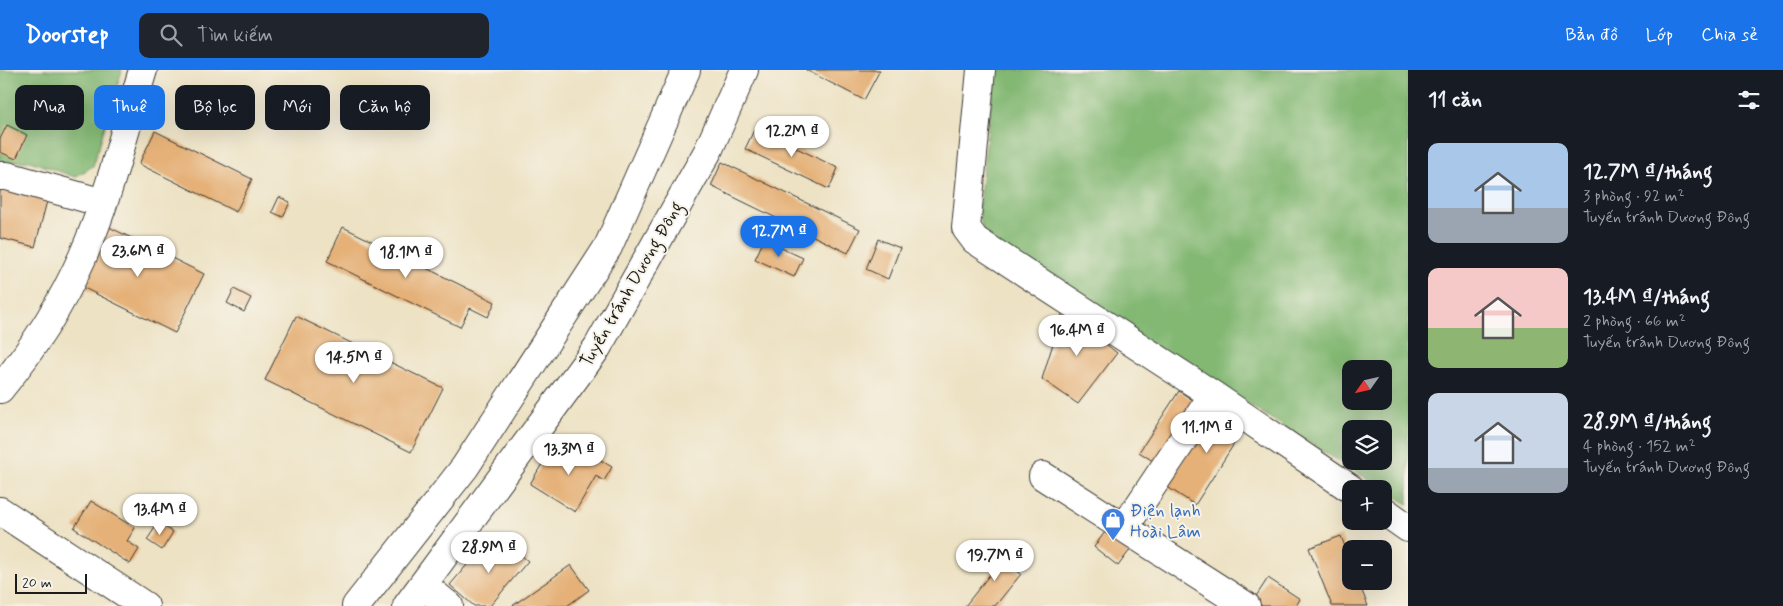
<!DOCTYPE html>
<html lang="vi">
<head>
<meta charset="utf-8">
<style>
  body { margin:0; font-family:Mynerve,sans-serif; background:#20242c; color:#f1f3f6; height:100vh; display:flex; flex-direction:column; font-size:19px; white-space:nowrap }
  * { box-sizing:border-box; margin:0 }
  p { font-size:16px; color:#9ea1a6 }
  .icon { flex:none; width:28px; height:28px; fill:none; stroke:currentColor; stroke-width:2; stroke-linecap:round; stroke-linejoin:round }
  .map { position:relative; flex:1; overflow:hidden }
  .details { display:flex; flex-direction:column; background:#171b24; width:375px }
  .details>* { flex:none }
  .banner { position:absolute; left:15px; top:15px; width:475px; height:45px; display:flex; gap:10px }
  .needle { width:32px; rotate:236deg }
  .controls { position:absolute; left:1342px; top:290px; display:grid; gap:10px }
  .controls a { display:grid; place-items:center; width:50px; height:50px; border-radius:10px; background:#171b24; box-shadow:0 5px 20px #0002; font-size:25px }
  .scale { position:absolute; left:15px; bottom:12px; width:72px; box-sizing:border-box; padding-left:5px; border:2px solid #1c1c1c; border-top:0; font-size:14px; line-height:18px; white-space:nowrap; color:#1c1c1c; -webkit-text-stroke:4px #f7f3e8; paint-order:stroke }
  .price { position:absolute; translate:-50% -42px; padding:0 11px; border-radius:18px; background:#fff; color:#222; font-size:16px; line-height:32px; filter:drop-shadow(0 1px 2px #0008) }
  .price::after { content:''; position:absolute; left:50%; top:30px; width:15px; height:11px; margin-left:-8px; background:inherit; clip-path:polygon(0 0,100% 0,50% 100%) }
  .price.current { background:#1a73e8; color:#fff }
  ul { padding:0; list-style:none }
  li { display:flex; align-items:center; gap:15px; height:125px; padding:0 20px }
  li span { display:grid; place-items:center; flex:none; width:140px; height:100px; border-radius:10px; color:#555 }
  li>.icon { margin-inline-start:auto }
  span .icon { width:60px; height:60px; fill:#fffc; stroke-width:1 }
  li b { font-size:21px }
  h2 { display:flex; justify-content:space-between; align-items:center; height:60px; padding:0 20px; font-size:21px }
  .pill { padding:0 18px; border-radius:10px; background:#171b24; box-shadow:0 5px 20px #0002; font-size:18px; line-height:45px }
  .pill.current { background:#1a73e8; color:#fff }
  header { display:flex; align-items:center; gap:30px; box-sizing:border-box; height:70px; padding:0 25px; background:#1a73e8; color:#fff }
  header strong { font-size:24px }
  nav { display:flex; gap:28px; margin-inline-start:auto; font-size:18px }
  .search { width:350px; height:45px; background:#20242c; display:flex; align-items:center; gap:12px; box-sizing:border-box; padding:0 18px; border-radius:10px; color:#9ea1a6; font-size:19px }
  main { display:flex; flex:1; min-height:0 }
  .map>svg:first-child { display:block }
  .forest { fill:#83b873; stroke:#506a48; fill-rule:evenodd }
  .building { fill:#e5b178 }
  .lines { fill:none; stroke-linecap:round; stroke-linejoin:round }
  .street-casing { stroke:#3b3a35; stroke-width:30 }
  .primary-casing { stroke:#3b3a35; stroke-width:30 }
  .street { stroke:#fff; stroke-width:28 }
  .primary { stroke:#fff; stroke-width:28 }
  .labels { text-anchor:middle; stroke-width:4; stroke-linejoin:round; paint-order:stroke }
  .street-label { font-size:18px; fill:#1c1c1c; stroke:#f7f3e8 }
  .shop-label { font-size:18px; fill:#366cbe; stroke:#f7f3e8; text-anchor:start }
</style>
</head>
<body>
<header>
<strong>Doorstep</strong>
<div class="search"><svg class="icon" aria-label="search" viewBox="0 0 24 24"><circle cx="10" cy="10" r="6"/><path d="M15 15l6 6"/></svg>Tìm kiếm</div>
<nav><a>Bản đồ</a><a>Lớp</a><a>Chia sẻ</a></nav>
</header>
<main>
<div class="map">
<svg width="1408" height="536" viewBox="0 0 1408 536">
  <rect width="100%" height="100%" fill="#f7f3e8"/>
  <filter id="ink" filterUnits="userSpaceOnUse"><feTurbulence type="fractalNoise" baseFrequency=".02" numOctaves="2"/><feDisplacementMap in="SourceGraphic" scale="10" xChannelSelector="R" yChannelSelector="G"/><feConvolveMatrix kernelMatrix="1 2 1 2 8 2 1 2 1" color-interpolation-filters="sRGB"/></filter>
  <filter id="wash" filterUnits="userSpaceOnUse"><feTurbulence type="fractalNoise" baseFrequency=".0096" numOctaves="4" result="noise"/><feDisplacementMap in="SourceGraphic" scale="20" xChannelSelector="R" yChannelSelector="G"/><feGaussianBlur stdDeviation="1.12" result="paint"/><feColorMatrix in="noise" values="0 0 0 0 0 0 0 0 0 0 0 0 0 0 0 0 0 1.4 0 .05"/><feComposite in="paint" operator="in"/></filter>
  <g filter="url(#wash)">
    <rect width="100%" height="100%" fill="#ede2c4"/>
    <path class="forest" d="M0,0h122l-29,96 -18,11 -45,-16 -30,1z
      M995,0h413v434l-404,-252 -20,-20 -6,-20zM1351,299h33v32h-33zM1351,359h33v32h-33z"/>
    <g id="blocks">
      <path class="building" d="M806,0h74l-16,30z
        M7,55l20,10 -11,24 -16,-7v-13z
        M755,58l83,40 -9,21 -84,-40z
        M155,61l97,48 -16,33 -97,-48z
        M722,92l138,67 -12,24 -137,-67z
        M0,115l48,12 -13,50 -35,-9z
        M279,127l11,5 -7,15 -11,-5z
        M101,153l103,51 -29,59 -103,-51z
        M343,157l152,75 -7,15 -18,-9 -10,19 -133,-66z
        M878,169l22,9 -12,31 -22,-10z
        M764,170l39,18 -9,19 -39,-18z
        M234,219l17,9 -7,14 -17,-9z
        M1065,235l40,31 -3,5 15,12 -39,51 -36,-25z
        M296,246l147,72 -32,64 -146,-72z
        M1179,321l20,13 -40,61 -20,-13z
        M1219,333l29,19 -53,83 -29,-19z
        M574,374l38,23 -8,14 -8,-5 -21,36 -45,-28 21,-35 15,9z
        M91,431l44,27 -8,13 12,8 -9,15 -56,-36z
        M158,453l15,9 -11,18 -15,-10z
        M1110,455l25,18 -17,23 -24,-19z
        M1341,466l10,27v18h7l10,25h-36l-23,-58z
        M488,470l9,7 6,-7 25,21 -38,45h-16l-24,-21z
        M991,479l30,25 -26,32h-30l30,-38 -12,-10z
        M571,495l18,25 -22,16h-55z
        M1268,508l32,21 -4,7h-34l-9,-5z"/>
    </g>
  </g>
  <g filter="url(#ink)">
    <use href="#blocks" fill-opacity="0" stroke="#3b3a35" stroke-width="1"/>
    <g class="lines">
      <defs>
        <path id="street" d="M981,0l-15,158 9,12 238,155 138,94
          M0,106h7l96,27
          M0,319c33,-40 61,-84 82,-131 27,-60 42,-126 61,-188
          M1043,406l203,130
          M0,441l145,95
          M1384,441l24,17
          M1124,458l89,-133
          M423,515l26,21"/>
        <path id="primary" d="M356,536l109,-139 143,-220 78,-177
          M407,536l190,-258 111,-197 36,-81"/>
      </defs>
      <use href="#street" class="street-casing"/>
      <use href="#primary" class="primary-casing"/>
      <use href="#street" class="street"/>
      <use href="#primary" class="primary"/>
    </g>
  </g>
  <defs>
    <symbol id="shop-pin" viewBox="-11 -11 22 30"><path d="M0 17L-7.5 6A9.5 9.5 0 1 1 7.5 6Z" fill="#3f7fe0" stroke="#f7f3e8"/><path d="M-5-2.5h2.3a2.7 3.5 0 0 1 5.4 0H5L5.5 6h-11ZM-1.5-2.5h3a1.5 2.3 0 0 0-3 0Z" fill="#fff"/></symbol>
  </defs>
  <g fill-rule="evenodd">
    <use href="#shop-pin" x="1099" y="436" width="28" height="38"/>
  </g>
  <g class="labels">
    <g class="street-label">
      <text transform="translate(631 214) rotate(-60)" y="6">Tuyến tránh Dương Đông</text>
    </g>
    <g class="shop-label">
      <text x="1130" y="446">Điện lạnh<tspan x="1130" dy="21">Hoài Lâm</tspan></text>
    </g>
  </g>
</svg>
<div class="controls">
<a><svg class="needle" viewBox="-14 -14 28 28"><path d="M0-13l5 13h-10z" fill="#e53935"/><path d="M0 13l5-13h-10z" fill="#9ea1a6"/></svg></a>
<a><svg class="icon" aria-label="layers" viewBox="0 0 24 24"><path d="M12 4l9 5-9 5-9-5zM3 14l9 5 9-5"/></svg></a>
<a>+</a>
<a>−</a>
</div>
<div class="scale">20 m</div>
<b class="price" style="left:792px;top:88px">12.2M ₫</b>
<b class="price current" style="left:779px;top:188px">12.7M ₫</b>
<b class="price" style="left:138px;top:208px">23.6M ₫</b>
<b class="price" style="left:406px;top:209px">18.1M ₫</b>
<b class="price" style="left:1077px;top:287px">16.4M ₫</b>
<b class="price" style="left:354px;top:314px">14.5M ₫</b>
<b class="price" style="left:1207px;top:384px">11.1M ₫</b>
<b class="price" style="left:569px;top:406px">13.3M ₫</b>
<b class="price" style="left:160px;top:466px">13.4M ₫</b>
<b class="price" style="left:489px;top:504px">28.9M ₫</b>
<b class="price" style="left:995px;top:512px">19.7M ₫</b>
<div class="banner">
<a class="pill">Mua</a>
<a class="pill current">Thuê</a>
<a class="pill">Bộ lọc</a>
<a class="pill">Mới</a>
<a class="pill">Căn hộ</a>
</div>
</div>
<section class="details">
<h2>11 căn<svg class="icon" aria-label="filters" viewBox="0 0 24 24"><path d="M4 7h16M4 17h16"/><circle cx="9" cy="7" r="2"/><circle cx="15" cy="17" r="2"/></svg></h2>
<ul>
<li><span style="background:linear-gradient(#a9c7e8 65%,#9aa5b1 0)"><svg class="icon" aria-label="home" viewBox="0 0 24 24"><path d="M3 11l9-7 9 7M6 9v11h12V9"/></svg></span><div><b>12.7M ₫/tháng</b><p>3 phòng · 92 m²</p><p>Tuyến tránh Dương Đông</p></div></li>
<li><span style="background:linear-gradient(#f6c9c9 60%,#8fb573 0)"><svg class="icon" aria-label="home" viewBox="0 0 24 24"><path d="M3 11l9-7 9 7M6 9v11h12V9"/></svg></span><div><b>13.4M ₫/tháng</b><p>2 phòng · 66 m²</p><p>Tuyến tránh Dương Đông</p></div></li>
<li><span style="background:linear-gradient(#c9d6e8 75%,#9aa5b1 0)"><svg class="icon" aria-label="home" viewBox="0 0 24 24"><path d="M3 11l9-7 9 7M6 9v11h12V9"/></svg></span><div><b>28.9M ₫/tháng</b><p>4 phòng · 152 m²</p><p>Tuyến tránh Dương Đông</p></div></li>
</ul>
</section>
</main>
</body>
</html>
